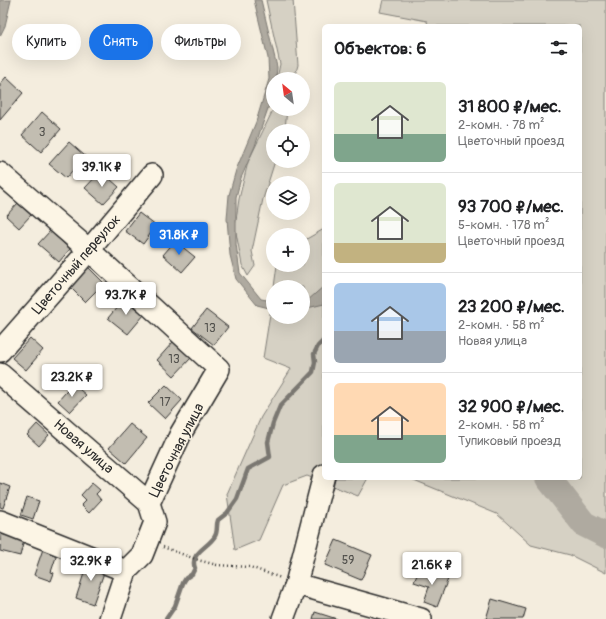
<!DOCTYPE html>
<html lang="ru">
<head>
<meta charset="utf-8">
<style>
  body { margin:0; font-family:Pangolin,sans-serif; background:#f6f6f6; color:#202124; height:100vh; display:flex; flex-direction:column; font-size:15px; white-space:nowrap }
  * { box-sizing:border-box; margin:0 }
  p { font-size:13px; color:#757577 }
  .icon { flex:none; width:22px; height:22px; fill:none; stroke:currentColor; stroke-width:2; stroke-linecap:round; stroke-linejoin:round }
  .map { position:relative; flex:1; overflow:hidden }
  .drawer { position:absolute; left:322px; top:24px; width:260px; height:456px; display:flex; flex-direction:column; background:#fff; border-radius:6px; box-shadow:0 4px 16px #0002 }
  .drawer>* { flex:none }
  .guide { position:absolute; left:12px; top:24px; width:250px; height:36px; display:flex; gap:8px }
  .needle { width:26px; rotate:331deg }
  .fabs { position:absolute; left:266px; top:72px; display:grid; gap:8px }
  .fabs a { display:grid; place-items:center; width:44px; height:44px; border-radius:50%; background:#fff; box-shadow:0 4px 16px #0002; font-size:20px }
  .price { position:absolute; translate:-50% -34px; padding:0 9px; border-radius:4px; background:#fff; color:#222; font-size:13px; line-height:26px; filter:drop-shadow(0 1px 2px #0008) }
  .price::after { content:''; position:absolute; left:50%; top:24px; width:12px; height:9px; margin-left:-6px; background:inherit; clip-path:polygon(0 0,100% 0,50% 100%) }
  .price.on { background:#1a73e8; color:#fff }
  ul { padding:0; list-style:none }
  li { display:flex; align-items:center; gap:12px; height:100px; padding:0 12px }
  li+li { border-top:1px solid #e0e0e0 }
  li span { display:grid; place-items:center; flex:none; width:112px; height:80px; border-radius:6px; color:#555 }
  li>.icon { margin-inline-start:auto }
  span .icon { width:48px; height:48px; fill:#fffc; stroke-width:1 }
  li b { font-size:17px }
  h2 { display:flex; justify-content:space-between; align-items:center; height:48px; padding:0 12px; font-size:17px }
  .pill { padding:0 14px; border-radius:18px; background:#fff; box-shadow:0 4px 16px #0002; font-size:14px; line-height:36px }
  .pill.on { background:#1a73e8; color:#fff }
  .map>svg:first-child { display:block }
  .green { fill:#d6d1c4; stroke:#807e78 }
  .water { fill:#afaaa0; stroke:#7a7771 }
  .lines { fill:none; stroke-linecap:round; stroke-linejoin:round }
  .stream { stroke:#7a7771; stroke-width:4.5 }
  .river { stroke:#afaaa0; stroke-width:26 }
  .building { fill:#c2bdb1; stroke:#2b2b2b }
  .minor-casing { stroke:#2b2b2b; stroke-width:24 }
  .path { stroke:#2b2b2b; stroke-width:2.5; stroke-dasharray:1 3; stroke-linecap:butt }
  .minor { stroke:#fcf5e5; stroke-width:21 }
  .labels { text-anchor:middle; stroke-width:3; stroke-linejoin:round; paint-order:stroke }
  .number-label { font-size:12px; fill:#51504c }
  .street-label { font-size:14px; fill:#2b2b2b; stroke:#fcf5e5 }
</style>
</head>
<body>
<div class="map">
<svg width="606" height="619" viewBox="0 0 606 619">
  <rect width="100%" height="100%" fill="#f4edde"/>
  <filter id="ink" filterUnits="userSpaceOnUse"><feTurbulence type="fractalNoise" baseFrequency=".025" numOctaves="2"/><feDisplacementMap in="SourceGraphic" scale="8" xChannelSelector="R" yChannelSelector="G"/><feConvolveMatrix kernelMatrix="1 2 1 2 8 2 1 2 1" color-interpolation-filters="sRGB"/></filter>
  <g filter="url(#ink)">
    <path class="green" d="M266,0h27l5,65 -4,14h-17l3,-15z
      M383,0h223v573l-36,-18 -39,-10 -34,-31 -88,-36h171v-452h-152l-1,-5 -47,-9z
      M273,105v4h14l-2,20 -1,2h-11v30h2l-12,38 -11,52 3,15 -7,10 -6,-11 -7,-38 4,-28 9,-37 24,-50z
      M324,229v249h44l-10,18 -51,-20 -24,9 -24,55 -24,10 -8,-56 34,-77 30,-48 -28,-11 10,-63v22h30v-30h-29l3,-22h26v-24z"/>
    <path class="water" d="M0,0h11l-6,26 -5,10z
      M254,0h7l16,67 -1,12h-3v15l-18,52 -14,32 -5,19v47l4,29 21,26 12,2v8l-16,-4 -21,-26 -6,-24 -3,-36 2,-24 7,-25 20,-48 13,-43 -1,-21z
      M324,286v18l-21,5v-8h4z"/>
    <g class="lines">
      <path class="stream" d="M166,619l9,-13 8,-23 3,-5 6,-4 3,-6c-6,-15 14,-21 20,-32 3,-5 1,-11 3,-16l9,-7 10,-14 11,-30 22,-12 -2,-15 5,-19 7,-17 33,-34 2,-10 -1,-8 4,-8 6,-6"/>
      <path class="river" d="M548,478l36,46 22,11"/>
    </g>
    <path class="building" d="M6,77l17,16 -23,27v-36z
      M42,112l19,17 -20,23 -19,-17z
      M69,142l16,14 -19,22 -17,-14z
      M101,171l18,16 -16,17 -18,-16z
      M18,203l13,12 -12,13 -13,-12z
      M139,213l17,13 -13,18 -18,-13z
      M50,231l20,18 -11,13 -21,-18z
      M175,241l20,16 -13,15 -19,-17z
      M88,267l16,16 -19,19 -16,-16z
      M124,299l20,16 -16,19 -20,-16z
      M206,310l22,17 -14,18 -22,-17z
      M30,338l13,12 -17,20 -14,-12z
      M173,342l18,16 -17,18 -17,-16z
      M73,384l13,11 -16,17 -12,-11z
      M166,385l16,15 -17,19 -17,-16z
      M37,424l12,11 -10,11 -12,-11z
      M130,424l17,14 -21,25 -17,-15z
      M0,483l10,4 -7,21 -3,-1z
      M92,483l8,7 -4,4 5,6 -12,13 -8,-8 5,-5 -5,-5z
      M27,497l12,4 -6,18 -12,-4z
      M1,534l23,6 -4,16 -20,-5z
      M336,540l36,15 -11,25 -36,-15z
      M43,549l14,5 -6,18 3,1 -3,8 -17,-6z
      M88,561l18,6 -13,37 -17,-6z
      M420,568l28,11 -11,28 -13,-5 5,-15 -15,-5z
      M492,599l34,10 -3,10h-37z
      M315,612l22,7h-24z"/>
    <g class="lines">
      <defs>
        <path id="minor" d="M0,173l89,77 130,119 -38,64 -32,70 6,19 -13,33 -16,16 -16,48
          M0,351l89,-101 63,-75
          M0,374l149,129
          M0,521l126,50
          M296,584l125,35
          M283,619l13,-35 28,-109"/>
      </defs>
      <use href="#minor" class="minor-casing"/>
      <path class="path" d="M163,547l35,13 19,5 33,2 31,11"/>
      <use href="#minor" class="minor"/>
    </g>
  </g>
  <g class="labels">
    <g class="number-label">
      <text x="42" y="136">3</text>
      <text x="210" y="332">13</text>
      <text x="174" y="363">13</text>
      <text x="165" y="406">17</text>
      <text x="348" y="564">59</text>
    </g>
    <g class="street-label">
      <text transform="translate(76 264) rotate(-49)" y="5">Цветочный переулок</text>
      <text transform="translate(84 446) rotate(41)" y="5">Новая улица</text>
      <text transform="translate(176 450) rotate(-63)" y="5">Цветочная улица</text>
    </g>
  </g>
</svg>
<div class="fabs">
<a><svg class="needle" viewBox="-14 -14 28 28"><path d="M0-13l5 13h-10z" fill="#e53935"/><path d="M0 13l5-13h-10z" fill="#757577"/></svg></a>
<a><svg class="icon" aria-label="locate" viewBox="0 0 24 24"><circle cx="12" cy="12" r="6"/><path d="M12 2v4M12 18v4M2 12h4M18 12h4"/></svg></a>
<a><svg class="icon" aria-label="layers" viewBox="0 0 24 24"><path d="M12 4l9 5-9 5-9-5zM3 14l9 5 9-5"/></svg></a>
<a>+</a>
<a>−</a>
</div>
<b class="price" style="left:102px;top:188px">39.1K ₽</b>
<b class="price on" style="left:179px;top:256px">31.8K ₽</b>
<b class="price" style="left:126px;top:316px">93.7K ₽</b>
<b class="price" style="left:72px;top:398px">23.2K ₽</b>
<b class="price" style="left:91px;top:582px">32.9K ₽</b>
<b class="price" style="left:432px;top:586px">21.6K ₽</b>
<div class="guide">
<a class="pill">Купить</a>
<a class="pill on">Снять</a>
<a class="pill">Фильтры</a>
</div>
<section class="drawer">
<h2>Объектов: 6<svg class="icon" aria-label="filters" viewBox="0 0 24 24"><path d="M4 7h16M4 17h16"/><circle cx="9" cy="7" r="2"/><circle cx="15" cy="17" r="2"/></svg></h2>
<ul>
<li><span style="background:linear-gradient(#dfe7d0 65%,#7fa58c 0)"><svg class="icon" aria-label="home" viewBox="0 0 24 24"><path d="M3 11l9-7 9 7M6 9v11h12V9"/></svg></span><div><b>31 800 ₽/мес.</b><p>2-комн. · 78 m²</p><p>Цветочный проезд</p></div></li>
<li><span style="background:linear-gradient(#dfe7d0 75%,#c2b280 0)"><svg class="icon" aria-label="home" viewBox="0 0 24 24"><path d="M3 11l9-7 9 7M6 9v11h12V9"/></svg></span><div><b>93 700 ₽/мес.</b><p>5-комн. · 178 m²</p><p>Цветочный проезд</p></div></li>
<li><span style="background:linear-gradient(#a9c7e8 60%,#9aa5b1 0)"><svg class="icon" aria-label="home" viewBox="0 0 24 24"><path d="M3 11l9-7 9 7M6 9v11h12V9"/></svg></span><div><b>23 200 ₽/мес.</b><p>2-комн. · 58 m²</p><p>Новая улица</p></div></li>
<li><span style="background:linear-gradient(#ffd9b3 65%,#7fa58c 0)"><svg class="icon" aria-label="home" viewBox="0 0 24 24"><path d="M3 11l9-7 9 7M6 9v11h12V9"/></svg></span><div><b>32 900 ₽/мес.</b><p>2-комн. · 58 m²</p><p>Тупиковый проезд</p></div></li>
</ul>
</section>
</div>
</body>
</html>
